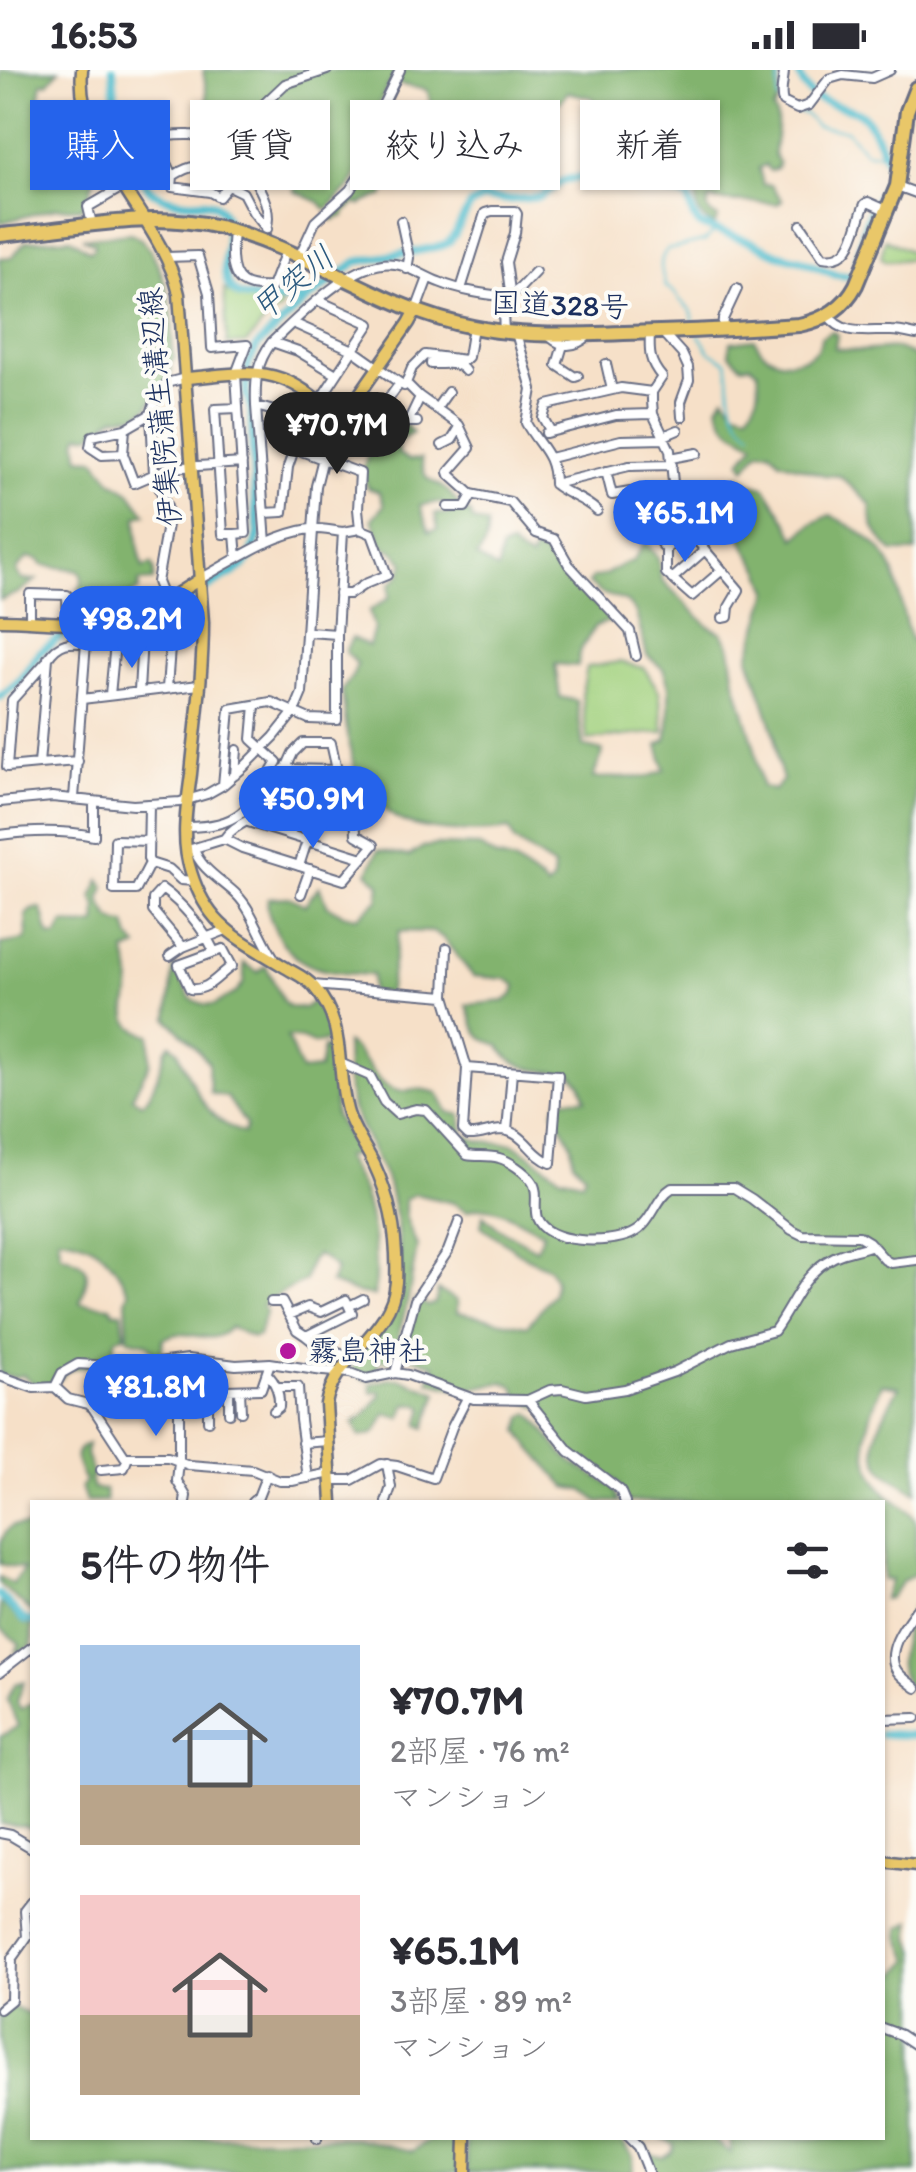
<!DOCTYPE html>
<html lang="ja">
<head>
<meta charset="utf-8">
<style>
  body { margin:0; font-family:Itim,"Klee One",sans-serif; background:#f7f7f7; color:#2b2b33; height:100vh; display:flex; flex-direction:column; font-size:38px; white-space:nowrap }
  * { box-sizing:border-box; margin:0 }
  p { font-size:32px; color:#7c7c81 }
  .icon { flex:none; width:55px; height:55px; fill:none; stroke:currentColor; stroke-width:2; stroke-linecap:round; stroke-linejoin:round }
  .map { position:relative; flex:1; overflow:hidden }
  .sheet { position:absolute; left:30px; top:1430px; width:855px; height:640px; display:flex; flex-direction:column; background:#fff; border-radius:0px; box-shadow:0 2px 8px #0004 }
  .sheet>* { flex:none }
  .banner { position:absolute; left:30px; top:30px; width:858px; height:90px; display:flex; gap:20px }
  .price { position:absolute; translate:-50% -85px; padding:0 22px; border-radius:35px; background:#2563eb; color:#fff; font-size:32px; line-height:65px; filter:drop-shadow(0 2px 5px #0008) }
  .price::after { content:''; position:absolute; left:50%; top:60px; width:30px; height:22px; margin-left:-15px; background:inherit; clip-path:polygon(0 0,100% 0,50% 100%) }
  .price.selected { background:#222; color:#fff }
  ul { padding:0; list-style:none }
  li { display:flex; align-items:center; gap:30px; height:250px; padding:0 50px }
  li span { display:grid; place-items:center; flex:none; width:280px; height:200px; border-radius:0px; color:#555 }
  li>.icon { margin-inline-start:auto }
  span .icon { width:120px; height:120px; fill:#fffc; stroke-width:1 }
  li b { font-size:42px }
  h2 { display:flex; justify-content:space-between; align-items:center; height:120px; padding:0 50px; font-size:42px }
  .pill { padding:0 35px; border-radius:0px; background:#fff; box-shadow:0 2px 8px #0004; font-size:35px; line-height:90px }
  .pill.selected { background:#2563eb; color:#fff }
  .status { display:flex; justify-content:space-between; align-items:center; height:70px; padding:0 50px; background:#fff; direction:ltr }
  .status svg { height:28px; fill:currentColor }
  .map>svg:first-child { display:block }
  .green { fill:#a3d17f; stroke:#5f806e; stroke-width:2.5 }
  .forest { fill:#82b36e; stroke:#4e7166; stroke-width:2.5 }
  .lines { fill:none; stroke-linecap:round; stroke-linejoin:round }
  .stream { stroke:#52bdcd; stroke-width:2.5 }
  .river { stroke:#52bdcd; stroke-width:8 }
  .minor-casing { stroke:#686d83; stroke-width:12 }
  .major-casing { stroke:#686d83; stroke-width:15 }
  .highway-casing { stroke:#686d83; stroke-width:18 }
  .minor { stroke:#fff; stroke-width:8 }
  .major { stroke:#e9c769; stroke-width:10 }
  .highway { stroke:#e9c769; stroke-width:12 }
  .poi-dot { fill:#b5179e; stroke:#fdfcf7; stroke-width:4 }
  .labels { text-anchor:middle; stroke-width:8; stroke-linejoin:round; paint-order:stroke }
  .street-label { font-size:30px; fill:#1b2f5e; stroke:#fdfcf7 }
  .poi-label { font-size:30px; fill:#1b2f5e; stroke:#fdfcf7; text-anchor:start }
  .water-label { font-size:32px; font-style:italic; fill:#2c5a7f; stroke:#fdfcf7 }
</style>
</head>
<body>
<div class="status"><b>16:53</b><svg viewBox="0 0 49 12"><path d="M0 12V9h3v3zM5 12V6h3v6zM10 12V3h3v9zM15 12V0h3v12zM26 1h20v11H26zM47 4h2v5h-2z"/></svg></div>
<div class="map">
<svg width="916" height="2102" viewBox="0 0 916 2102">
  <rect width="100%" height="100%" fill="#fdfcf7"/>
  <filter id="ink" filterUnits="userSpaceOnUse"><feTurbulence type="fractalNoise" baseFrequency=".01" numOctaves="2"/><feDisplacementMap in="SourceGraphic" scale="20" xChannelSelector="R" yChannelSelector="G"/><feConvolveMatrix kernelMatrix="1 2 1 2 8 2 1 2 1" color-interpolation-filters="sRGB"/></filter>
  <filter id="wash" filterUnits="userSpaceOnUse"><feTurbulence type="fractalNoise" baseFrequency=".0048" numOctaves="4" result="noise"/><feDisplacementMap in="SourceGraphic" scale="40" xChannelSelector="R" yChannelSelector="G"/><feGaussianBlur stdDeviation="2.25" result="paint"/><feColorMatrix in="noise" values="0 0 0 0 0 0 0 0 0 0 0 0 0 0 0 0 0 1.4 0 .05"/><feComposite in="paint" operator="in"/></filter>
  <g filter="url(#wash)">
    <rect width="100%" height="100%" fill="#f6e0c8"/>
    <path class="green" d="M885,169l31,15v5l-31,2 -4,-4z
      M224,219l14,9 43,6v6l-12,7 -23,27h-19z
      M620,592l24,6 15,23 5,41 -77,8 -5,-46 5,-27z"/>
    <path class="forest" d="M0,0h59l-11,13h-6l-3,17 17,8 1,11 17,13 -2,23 19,5 4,-9 6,12c-10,15 -9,34 -19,45h-26l-56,15z
      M203,0h195l-14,23 -13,31 -7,37 -13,25 -25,24 -7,-8 -25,-11 2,-20 -6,-7 -28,-24 -5,5 5,6 -5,6 -9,-6 -13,5 -20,-9 49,-19 7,1 8,14 16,-18 -13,-17 -8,-3 -21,7 -12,12 -21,3 -1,9c-25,-6 -13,-15 -12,-32 1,-11 -3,-23 -4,-34z
      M406,0h373v30l-6,10c9,11 1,30 1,44l5,9 -2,5 -7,3 -5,-6 -6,3 4,17h8l11,15 -4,4c-22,-4 -45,0 -68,-5l-3,8 3,6 8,5 -4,8c-12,-8 -18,-12 -17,-27l-5,-6 -17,-8 5,-14 17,-10v-15l-9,-19 -31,-10 -19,-2 -5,7c-18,1 -36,-4 -40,-24l-25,-6 -8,10 -22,1 -9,9 -15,-4 -14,13 -25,4 -3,8 2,7 20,11 1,14 -17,13 -36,4 -28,-1 -11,8 -6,-2 -12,4 -2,6h-5l-19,8 -3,-2 -10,8 -2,5 -12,4 -3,-3 26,-24 8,-17 11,-11 -3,11 9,2c8,-7 18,-13 26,-20 17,-16 30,-47 21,-68l-30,-6 4,-11z
      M130,163c26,8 39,59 42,84 1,14 -2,28 3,40l-5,7 2,7 -24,36 -12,8 -22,2 -23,18h-12l-2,8 3,15 15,1 17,22 18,11 16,22 -9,2 1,29 5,23 8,-4 3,6 -1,11 -14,1v8l-13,8 -1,18 -21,3 -8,-14 -14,-10 -3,-5c4,-6 4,-14 0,-20l-37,-5 -3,-5 -11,-3 -10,11 -1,4 5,8h14l-18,13 -18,7v-342l12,-1 14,-16 44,-3 20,13 4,-3 1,-5 -13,-5z
      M832,261l5,4 -2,13 24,3 38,-3 19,9v195h-23c-15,-15 -24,-26 -22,-47l-31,-29 -16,-1 -44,-14 -10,-11 -11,1 -14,17 -4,-7 14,-18c-21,-11 -30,-12 -37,-37l6,-10 12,14 12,3c11,-13 12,-25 10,-42l-8,-6 -8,1 -13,-13 2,-11 23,-3c4,5 6,11 11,14 17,15 55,8 56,-16z
      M388,339l25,24 -17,9 3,12 9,6 13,-1c4,25 7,18 24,30 8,5 11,14 17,20l-11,2 -11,-9 -20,3 9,27 9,-3 -3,-15 34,-2 5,9 13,4c1,14 -2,21 -10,32l21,13 3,-21 9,-4 12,10 9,4 3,-9c20,5 27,24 42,38 13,11 26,21 38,32l-19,6 -16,27 -1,13 -23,-2 5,33 17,4 6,45 20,5 -10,27 55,-1 17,-7 -7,-25 8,-5 3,-15v-39l-6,-17 -16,-14 -11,-42 -9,-11 -26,-9 -13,-10 4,-5c17,-1 23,-13 41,-17l12,-19 13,16 4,22 45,45 15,8 8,14 5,34 20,68 7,38 12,3 9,-10 -6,-21 -2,-23 -26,-79 20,-66 -8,-21 -13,-19 -23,-46 -3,-15 17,-15 12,9 14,3 24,38 6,13 17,-14 18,-9c30,15 57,31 66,65 6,22 7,42 16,62l4,1v850c-10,-8 -24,-13 -33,-23 -20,-26 4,-61 16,-83l-17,-3c-16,38 -28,79 6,111 9,8 24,15 28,28 0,11 0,36 0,48l-2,4 -11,6 -14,17 -6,1 8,-19h-8l-1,-78h-259l-2,-14 -6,-8 -33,-16 -27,-28 -15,-28 -20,-9 -7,-13 -9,-4 -41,8 -34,-8 6,-17 -32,-11 13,-55 12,7 7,-3 3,-13 19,11v11l70,14 26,-32 2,-14 -6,-12 -22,-10 -46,-32 2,-11 14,12 39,22 7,-17c-25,-10 -50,-33 -76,-21l-14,-8 -38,-9 -10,6v16l12,30 -8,49 -17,66 -15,-1 2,16 -14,4 -13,-8 5,-17 16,-16 23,-31 4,-34 -3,-51 -9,-39 -36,-75 -5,-27 -1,-39c20,11 27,43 53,48 7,1 8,-1 15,-2 8,0 17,2 24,4l10,19 13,3 3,20 15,6 35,3 46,32 22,5 3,-8 -12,-11 -1,-17 -18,-34 5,-12h27l-5,-14 -10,-12c-26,-1 -58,-2 -72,-28 -25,-7 -24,-17 -32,-40l38,-4 9,-7 2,-9 -10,-6 -33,-3 -31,-39 -10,-5 -33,-1 -11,64 -17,-1 1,-19c-41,-2 -78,-3 -97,-46 -5,-11 -9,-18 -7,-31l21,-1 16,8 14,-19 9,20 15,8 14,3 21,-17 2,-16 -12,-11 10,-23 31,6 14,-9 14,-2 41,1 18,11 18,5 27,19 6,7 6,-8 1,-13 -40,-26 -5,-12c-29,5 -92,4 -116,-13 -9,-6 -13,-16 -21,-24 -6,-6 -12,-9 -15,-17 -10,-28 -11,-55 -15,-85l11,-15 4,-11 -12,-13 7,-13 17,8 5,-18 -5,-17 20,-13 1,-14 10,-9 4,-13 -12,-12 -9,-3 -11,-28 12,-14 -5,-13 -11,-4 -6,-16 7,-20 -13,-7 12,-18 12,-5z
      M100,810l5,7 -5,13c7,13 10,24 26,24l4,14 8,9 -12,5c1,9 5,18 5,26 0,27 -18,46 19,57v28l-18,34 10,6 7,-7 8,-19 9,-28 4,-5 7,5c15,35 27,71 67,84l2,-8 -19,-28 -17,-4c1,-12 -4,-19 -1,-30l-19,-22 -22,-22 6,-55 17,35 14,6h9l23,-13 7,-10v-19l14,9 8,-6 17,35 6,6 15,1 11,-8 5,7 11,33 -18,4 -11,-5 -15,-2 14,34 18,-2 4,-21h10l2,68 23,37 -14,4c6,11 14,23 19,35 11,32 14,72 11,104l-18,-3 -26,-10 6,-14 -14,-12 -6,-2 -6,7 -5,19 -22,11 -21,14 4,5 -8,25 -5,2 -23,-11c-14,18 -31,7 -50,7 -6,-1 -12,3 -17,5l-2,18 -4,-1 -10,-13 -19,-4 -2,-38 3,-9c-16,-33 -32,-52 -71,-55l3,18c35,10 27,20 19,48l30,3 4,6h8l3,24 -9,2 -6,27c-12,1 -28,0 -40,5 -12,5 -1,3 -12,10 -15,11 -24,5 -35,-5l-8,2 -15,-2v-431l25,-4 2,-5 -1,-20 5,-5 9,-2c7,8 4,19 10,28l7,1 7,-14 16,3 16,-2 1,-17 -5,-10z
      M390,1309h11l37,14 -13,35 -6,-3 5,-17 -6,-4 -12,1 -5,13 -15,-4c-10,16 -5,20 -26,23l-7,-14 10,-6 18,-22 -1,-4 -7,2 -2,-2v-7z
      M530,1343c13,13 21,28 33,41 14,14 33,22 50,32l6,16h-20l-16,-12 -17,-3 -40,-45 -7,-11 4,-14z
      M88,1374l-2,10 8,23 -4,2 3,10 12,1 1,12h-20l-5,-16 4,-4c-6,-14 -17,-31 3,-38z
      M13,1456h19v86l-32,-27v-8l13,7 11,-15 -24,-5c0,-16 0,-31 13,-38z
      M916,1531v95c-21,-22 -18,-35 -11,-63 4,-12 3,-22 11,-32z
      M2,1533l21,20 9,2v20l-10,6 -7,1 5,-8 -20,-16v-22z
      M24,1611l-7,21 3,8 12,-7v127l-7,-4 -25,-2v-87l18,-11 -11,-27 8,-15z
      M911,1851v17l5,15v219h-263l-9,-21 -11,-13h8l11,16 10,3 9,-6 3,-7 -12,-6h50l18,15 1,-15h151l1,-203c6,13 6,28 12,41l15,-16 -10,-23v-9z
      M10,1936l22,10v122h325l56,13 20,-13h28l-1,34h-460v-156z
      M467,2068h154l11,18 1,16h-166z"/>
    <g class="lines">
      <path class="stream" d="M778,30l1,-30
        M797,42l8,2 11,12 30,4 20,23h17
        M693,252c1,-13 -5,-13 -13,-22 -6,-7 -5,-9 -14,-13 -4,-13 -9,-26 1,-37l38,-9 11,-11
        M699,265l10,16 18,11c5,26 0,54 25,70"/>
      <path class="river" d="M113,0l2,25 -5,28 2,5 14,4c19,37 6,65 61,70 11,1 20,-3 30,4 26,21 -9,69 20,88 10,6 56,6 70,6
        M0,627l19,-16 21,-29 24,-18 45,-3 40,-10 94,-54 8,-10 8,-24 -4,-29 -4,-95 -5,-15 2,-29 9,-19 50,-46 49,-38 83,-15 9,-4 7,-9 15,-29 13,-7 25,2 32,-3 22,-16 55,-10c14,3 25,12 38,17 10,5 22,5 33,9l5,19 7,9 51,17 26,12 24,6 35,15 17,1c7,-17 7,-36 13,-54 15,-44 36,-34 10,-86 -4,-9 -10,-20 -19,-24 -29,-12 -50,-6 -59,-42
        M0,1525l24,25 8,1
        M882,1664l34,1"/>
    </g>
  </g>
  <g filter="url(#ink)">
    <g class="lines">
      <defs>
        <path id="minor" d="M784,0c0,11 -5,22 -1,32l14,7 12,-4 20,-26 14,-4 29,3 18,-8
          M200,66l6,10c5,2 11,2 16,4 24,10 54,54 44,79
          M156,69l17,37c29,-19 30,-4 54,9 5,3 11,5 16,8l10,19 14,17
          M103,80c20,-8 65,-16 87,-15 15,0 24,9 39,2l56,-53 42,-14
          M173,106l-1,11 38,5 9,5 9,-11
          M897,116l19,7
          M401,151l8,37 -2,11
          M92,154l-4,-17 36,-21
          M801,155l22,32c32,6 32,-31 42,-53l3,-2 20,9
          M234,161c-3,9 -2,16 -2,26 1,26 14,32 40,30l14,-36
          M166,187l32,-1 11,37 3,55 35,-3 -11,29 10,159 -11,1
          M299,187l16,-35 35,-32 12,-18 14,-53 24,-49
          M461,219l24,-76 7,-2h23l2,3 -2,19 -9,29 4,29 -7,21 1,20
          M416,240l12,-32
          M828,245c15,22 40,15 63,16 9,0 16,2 25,4
          M293,253l60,27 51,36 2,-3 13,13 40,29 11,23 -21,24 1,3 21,19 39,8 26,31 18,6 15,26 61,66 6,25
          M722,259l1,-10 14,-30
          M662,262l20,22 6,13 1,13 -8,22 1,15
          M516,263l16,56 -6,34c13,24 28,30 28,61l75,-18 43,-1
          M650,263c-1,19 -1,29 12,44l-10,15v9l1,13 17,36 6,66 63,74 -10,17 -1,10 -5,1
          M550,267c14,12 26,10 39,-2
          M272,272c-16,21 -17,39 -16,64l18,5 27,18
          M563,275l-6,20 18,12 3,-1
          M432,286l-1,8c12,1 26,-4 34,7
          M606,294l6,26
          M336,304l-38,-23 -26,-9c28,-26 82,-84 123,-78 15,2 30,13 44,18 22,9 45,12 69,15l12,-9 15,-16
          M406,313l6,-15 13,-13 40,5 3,-3 5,-30
          M256,336l10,137
          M436,339l12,-17
          M151,344l-26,15 -2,25 11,29 35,-15 73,-5
          M373,350l27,-37
          M417,352h-9l12,-25
          M550,360l-7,-12 4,-13 74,-17 31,4
          M546,363l70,-18 37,-1
          M664,366l14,-6
          M442,375l10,-5 8,-13
          M123,384l-21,1 -12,-8 2,-11 33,-7
          M550,388l71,-18 44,-1
          M671,388l26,-5
          M606,401l6,24 18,-3 43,-2
          M554,414c13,11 30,14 43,27
          M448,437h17l7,-12
          M264,443l19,-1 5,-45 13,-38 69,-105 -51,-23
          M676,446l-35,1v4l25,28v24l26,23 29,-25
          M700,474l13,-11
          M666,479l22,-18
          M237,488l-2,-24h-12l-8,-125 23,-1
          M200,509c35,-19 70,-44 110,-50 11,-1 22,2 33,3
          M672,509l33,-29
          M339,524h11l15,-10 22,-9 -15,-41 -12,-5
          M165,532l-8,-20 11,-63 -1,-12 -13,-33 -3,-60 6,-19 9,-10 4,-3 16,-4
          M30,550v-26l37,1 1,27
          M308,562l29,2
          M167,618l5,-67
          M139,621l3,-54 60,-34
          M110,625l5,-52
          M82,629l117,-14
          M303,673h28l6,27 11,25 -75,2 20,-44z
          M78,691l-39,3 9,-106c15,-22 29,-14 52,-14 15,0 29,-3 42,-7
          M39,694l-32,3 5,-67 34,-38
          M284,699l53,1
          M235,705l2,-25
          M223,715l7,-76 41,-7 38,17 28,1v-86l6,-102 17,-3 -2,-20 2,-36 -67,-25
          M74,728l12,-155
          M0,732l52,-5 81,8 47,-3 27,-8 16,-9 21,-18 30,-30 20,-25 8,-19 14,-207 7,-28 19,-39
          M149,735l-1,54 2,4 19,6 12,11 13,1
          M248,752l115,36
          M185,757c57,0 65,-19 92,-65l-25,-23 3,-34
          M0,765c31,-4 63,-5 94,1v-34
          M224,769l18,9 102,32 30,-35 -18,-10 -1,-28 -7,-12
          M149,771l-34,-1 -1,50h22l14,-27
          M191,779l33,-10c14,-20 34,-16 49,-42
          M194,779c6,20 29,32 43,46 16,16 24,44 37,63
          M299,796l8,-25
          M301,824l9,-25
          M183,877l-30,-36v-12l9,-10c21,15 41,39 52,62
          M447,878l-2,48 22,72
          M223,879l9,17c-15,10 -23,25 -42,23l-11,-24z
          M170,886l13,-9 43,-17
          M313,915l132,11
          M340,993l30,13 14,26 13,12 19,-5 10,1 41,45c10,2 22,0 32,3 9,2 26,14 32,22 9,11 2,25 6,38 11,27 72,26 94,16 22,-10 24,-36 41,-46h62l18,11 40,31 10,5 57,1 10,6 16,18 6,3 25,-3
          M467,998l91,7 -7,88c-21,-8 -26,-31 -49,-33 -12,0 -22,6 -34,5l-5,-5z
          M507,1061l5,-59
          M271,1232h11l7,13
          M349,1236l14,-7
          M306,1266l-9,-6 -8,-15 19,-8 13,5 25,-12 6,13 -46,23 14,11 30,10
          M201,1291l1,25
          M395,1303l20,-73 33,-49 11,-29
          M267,1304c9,8 13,21 12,33l-5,4
          M0,1306l34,12 21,-1 13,12 20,5 5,4 32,49h43l21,8 64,5 27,11h12l39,-8
          M55,1317l7,-14 16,-9 48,3 62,-8 48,6 34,-2 53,8 27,2 16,6 29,-6 13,2 66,24 54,1 22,-10 12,-1 24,6 39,-6 49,-17 57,-29 43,-12c19,-26 29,-59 60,-74 12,-6 26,-7 38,-12
          M280,1317h18l2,33 8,58
          M229,1320v23
          M240,1321l1,21
          M528,1330l41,51 51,39 5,12
          M208,1351v-26
          M302,1373l26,-2
          M101,1400l23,-2 4,-11
          M331,1410h21l29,-16 16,2 36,12 19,-51 15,-29
          M185,1432l1,-6 -9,-15 2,-19v-65h22l25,-7 35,-1 9,-26
          M252,1432l6,-5 9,-23
          M386,1432l5,-15 -4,-23
          M916,1540c-11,15 -32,42 -19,61 4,6 13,12 19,17
          M0,1602l32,-25
          M882,1649l34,-1
          M0,1763l10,2 22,13
          M0,1939l11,-9 1,-42 15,-21 -2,-26 7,-9
          M882,1958l19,7 15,10
          M629,2068l9,9 10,25
          M317,2069v-1"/>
        <path id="major" d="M82,0c-8,81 80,147 97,224l24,328c0,51 -7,101 -12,152 -4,32 -11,66 0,98 17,55 47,66 92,94 11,7 23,11 31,21 33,38 21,79 33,123 5,19 18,36 27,54 17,36 24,78 22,118 -4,52 -61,72 -70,122l6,98
          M186,308c31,-2 67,-10 96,1 22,8 41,26 60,40l67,-96 7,-13
          M0,550c38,0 97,9 132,-3 25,-9 46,-24 68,-38
          M882,1791l34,4
          M465,2102l1,-34"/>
        <path id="highway" d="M0,165c73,-6 146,-25 219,-8 89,22 164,83 254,100 50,10 101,8 151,6 58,-1 117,-4 175,-8 25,-5 45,-17 57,-40l41,-99 10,-75 9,-23"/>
      </defs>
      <use href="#minor" class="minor-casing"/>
      <use href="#major" class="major-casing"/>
      <use href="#highway" class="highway-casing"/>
      <use href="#minor" class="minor"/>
      <use href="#major" class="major"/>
      <use href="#highway" class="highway"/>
    </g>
  </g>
  <circle class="poi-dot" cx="288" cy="1281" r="10"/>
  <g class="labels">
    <g class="street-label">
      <text transform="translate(560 235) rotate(2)" y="10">国道328号</text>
      <text transform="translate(160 337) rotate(-95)" y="10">伊集院蒲生溝辺線</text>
    </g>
    <g class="poi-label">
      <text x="308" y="1291">霧島神社</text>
    </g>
    <g class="water-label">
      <text transform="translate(293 213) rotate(-40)" y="11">甲突川</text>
    </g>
  </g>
</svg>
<b class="price selected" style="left:337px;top:407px">¥70.7M</b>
<b class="price" style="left:685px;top:495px">¥65.1M</b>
<b class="price" style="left:132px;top:601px">¥98.2M</b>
<b class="price" style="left:313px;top:781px">¥50.9M</b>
<b class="price" style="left:156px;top:1369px">¥81.8M</b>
<div class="banner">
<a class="pill selected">購入</a>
<a class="pill">賃貸</a>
<a class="pill">絞り込み</a>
<a class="pill">新着</a>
</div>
<section class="sheet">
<h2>5件の物件<svg class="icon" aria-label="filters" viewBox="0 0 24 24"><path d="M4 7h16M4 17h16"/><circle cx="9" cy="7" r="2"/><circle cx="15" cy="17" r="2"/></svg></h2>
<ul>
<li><span style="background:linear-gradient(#a9c7e8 70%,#b9a48a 0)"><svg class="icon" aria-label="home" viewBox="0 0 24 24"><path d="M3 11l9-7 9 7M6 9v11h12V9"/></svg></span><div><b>¥70.7M</b><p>2部屋 · 76 m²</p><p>マンション</p></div></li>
<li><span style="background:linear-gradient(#f6c9c9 60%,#b9a48a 0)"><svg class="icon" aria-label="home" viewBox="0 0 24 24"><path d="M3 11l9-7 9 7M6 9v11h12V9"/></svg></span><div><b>¥65.1M</b><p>3部屋 · 89 m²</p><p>マンション</p></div></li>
</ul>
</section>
</div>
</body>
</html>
